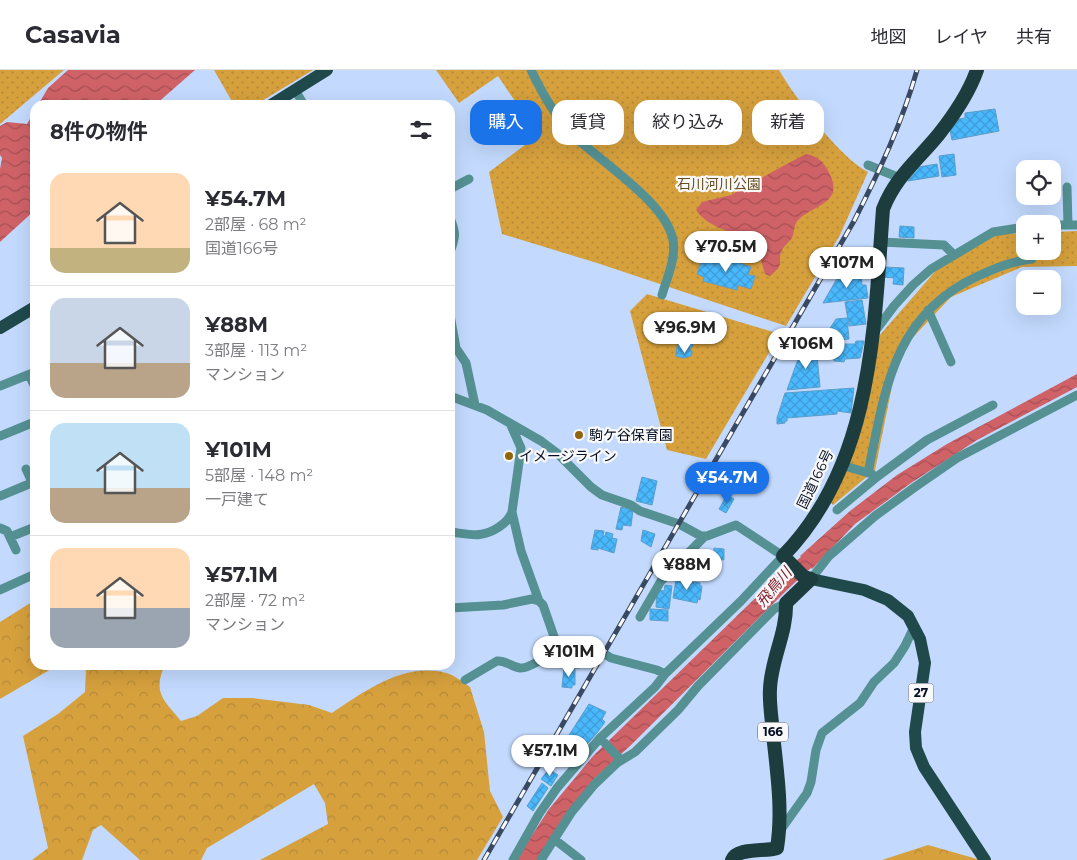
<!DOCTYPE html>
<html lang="ja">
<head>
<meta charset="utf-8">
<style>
  body { margin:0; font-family:Montserrat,"Noto Sans JP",sans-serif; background:#f7f7f7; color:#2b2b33; height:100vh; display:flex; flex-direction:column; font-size:19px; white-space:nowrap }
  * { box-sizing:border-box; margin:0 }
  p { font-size:16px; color:#7c7c81 }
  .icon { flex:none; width:28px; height:28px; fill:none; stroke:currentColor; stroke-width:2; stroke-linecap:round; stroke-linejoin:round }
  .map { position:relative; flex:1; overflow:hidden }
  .panel { position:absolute; left:30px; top:30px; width:425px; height:570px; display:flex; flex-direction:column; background:#fff; border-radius:15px; box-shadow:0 5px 20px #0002 }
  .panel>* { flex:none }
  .guide { position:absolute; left:470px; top:30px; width:475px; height:45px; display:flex; gap:10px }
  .fabs { position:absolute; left:1016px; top:90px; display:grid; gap:10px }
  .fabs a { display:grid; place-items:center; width:45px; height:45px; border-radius:10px; background:#fff; box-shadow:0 5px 20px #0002; font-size:25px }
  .price { position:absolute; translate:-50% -42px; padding:0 11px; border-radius:18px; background:#fff; color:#222; font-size:16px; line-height:32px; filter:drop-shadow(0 1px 2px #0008) }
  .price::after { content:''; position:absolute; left:50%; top:30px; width:15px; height:11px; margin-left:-8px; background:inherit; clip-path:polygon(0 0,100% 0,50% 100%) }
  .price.on { background:#1a73e8; color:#fff }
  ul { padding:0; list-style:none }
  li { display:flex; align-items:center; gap:15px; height:125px; padding:0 20px }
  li+li { border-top:1px solid #e1e1e2 }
  li span { display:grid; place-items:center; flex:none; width:140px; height:100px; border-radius:15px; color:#555 }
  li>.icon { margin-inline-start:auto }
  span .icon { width:60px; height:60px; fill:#fffc; stroke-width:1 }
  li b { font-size:21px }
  h2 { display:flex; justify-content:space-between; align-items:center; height:60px; padding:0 20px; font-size:21px }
  .pill { padding:0 18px; border-radius:15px; background:#fff; box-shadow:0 5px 20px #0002; font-size:18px; line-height:45px }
  .pill.on { background:#1a73e8; color:#fff }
  header { display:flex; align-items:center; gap:30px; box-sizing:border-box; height:70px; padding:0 25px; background:#fff; border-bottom:1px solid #e1e1e2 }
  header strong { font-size:24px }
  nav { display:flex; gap:28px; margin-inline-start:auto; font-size:18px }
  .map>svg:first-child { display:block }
  .forest { fill:url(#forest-crowns) }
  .park { fill:url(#park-dots) }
  .water { fill:url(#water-waves) }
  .building { fill:url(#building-cross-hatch); stroke:#5c9dc8 }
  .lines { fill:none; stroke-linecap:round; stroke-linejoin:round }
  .minor { stroke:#559193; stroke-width:9 }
  .primary { stroke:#1f494b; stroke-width:12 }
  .trunk { stroke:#1c3c3e; stroke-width:14 }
  .rail-casing { stroke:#3a4962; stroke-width:5 }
  .rail { stroke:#f9f9f9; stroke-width:3; stroke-dasharray:9; stroke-linecap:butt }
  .poi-dot { fill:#90660d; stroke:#f9f9f9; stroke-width:2 }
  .labels { text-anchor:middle; stroke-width:4.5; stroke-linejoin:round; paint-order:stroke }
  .shield { fill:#f9f9f9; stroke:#4e5564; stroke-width:1 }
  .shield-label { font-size:12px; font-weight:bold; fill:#040f24 }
  .park-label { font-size:14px; fill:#654d22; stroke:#f9f9f9 }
  .poi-label { font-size:14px; fill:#040f24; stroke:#f9f9f9; text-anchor:start }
  .street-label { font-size:14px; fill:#040f24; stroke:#f9f9f9 }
  .water-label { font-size:15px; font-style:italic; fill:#7e1926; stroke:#f9f9f9 }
</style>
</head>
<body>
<header>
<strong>Casavia</strong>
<nav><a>地図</a><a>レイヤ</a><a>共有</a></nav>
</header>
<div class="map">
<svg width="1077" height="790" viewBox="0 0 1077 790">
  <defs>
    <pattern id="forest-crowns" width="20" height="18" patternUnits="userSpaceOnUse" patternTransform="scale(1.25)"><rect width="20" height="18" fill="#d6a03d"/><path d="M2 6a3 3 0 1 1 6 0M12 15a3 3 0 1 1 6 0" fill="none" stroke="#b68936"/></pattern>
    <pattern id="park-dots" width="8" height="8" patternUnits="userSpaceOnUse" patternTransform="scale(1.25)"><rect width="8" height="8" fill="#d6a03d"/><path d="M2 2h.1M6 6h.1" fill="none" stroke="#b68936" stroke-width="1.8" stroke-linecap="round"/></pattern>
    <pattern id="water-waves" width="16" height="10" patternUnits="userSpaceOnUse" patternTransform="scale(1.25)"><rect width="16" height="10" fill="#cf6267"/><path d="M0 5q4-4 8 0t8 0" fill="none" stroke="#a64f55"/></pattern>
    <pattern id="building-cross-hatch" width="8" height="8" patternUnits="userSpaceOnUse" patternTransform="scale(1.25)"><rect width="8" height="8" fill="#49b8fc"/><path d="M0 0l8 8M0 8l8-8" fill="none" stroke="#3e9dd8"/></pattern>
  </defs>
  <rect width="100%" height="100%" fill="#c3dafe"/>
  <path class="forest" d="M35,530v65h23l-58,34v-77z
    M82,595h83c-13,28 -1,35 16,56l16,-5 26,-18h29l57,7 23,8c33,-22 72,-51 114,-40 8,2 17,9 24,14l14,45 6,59 13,26 -26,43h-217l68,-36 -3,-21 -11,-19 -107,64 -6,12h-61l-39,-35 -8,5 -11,30h-50l16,-12 -25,-112 35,-22 27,-22 1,-23z
    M928,775l49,14 1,1h-96z"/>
  <path class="park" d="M0,0h64l-64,54z
    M214,0h99l-58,35h-21z
    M436,0h343c17,29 60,87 89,102l-28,63 -54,91 -189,-63 -95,-29 -13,-62 49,-37 -40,-59 -39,27z
    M1077,161v35l-55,1 -71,30 -52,55 -24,118 -42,35 -3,-3 29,-66 20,-100 60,-69 57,-33 29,-1v18h27l1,-19z
    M647,224l133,40 -74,125 -39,-9 -37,-139z"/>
  <path class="water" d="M68,0h127l-40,35h-117l10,-17z
    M35,40v100l-35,32v-73l2,-11 -2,-3v-29l7,-4 20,2z
    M806,84c10,2 16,6 21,15 22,37 -18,35 -31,54 -2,4 -2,10 -4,15 -3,4 -8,8 -10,12 -6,12 5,13 -12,26l-5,-2 -4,-14 -12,-4 -2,-9 -4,-10c-17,-7 -36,-11 -47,-27l6,-8 29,-7 52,-29z
    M1077,304v13l-100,53 -66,43 -56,41 -43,45 -1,-1 -21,19 -160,159 -36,33 -23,30 -33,51h-22l33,-51 45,-54 189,-184 18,-14 -1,-1 50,-45 47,-36 50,-31z"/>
  <path class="building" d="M995,39l4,22 -47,9 -2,-10 9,-11 6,-1v-5z
    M954,84l2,21 -14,2 -3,-21z
    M937,94l2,12 -31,5 10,-14z
    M900,156l14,1v11l-15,-1z
    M868,181l-2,20 -19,2v-2h-2l-1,-11 3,-7z
    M719,186l32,11 -3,8 7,1 -4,13 -13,-4 -1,5 -34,-9 1,-4 -7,-3 6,-17 10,4 1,-3z
    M884,197l20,1 -1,17 -10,-1 1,-6 -11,-1z
    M861,203l1,12h4l2,13 -45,5 16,-28z
    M862,230l4,24 -17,2 -4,-24z
    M847,248l2,21 -28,3 15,-23z
    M690,268l3,8 -10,8 -7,-1 2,-10z
    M856,271h8l-4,17 -15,1 -1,3 -10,-1v-9h-2l-1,-8h24z
    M806,275h10l4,42 -33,3 10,-28z
    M689,277l3,5 -1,4 -8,2 -7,-2v-3l7,1z
    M854,318l-3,25 -14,-2v3l-50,4v3h-2v2l-8,1v-6l8,-25z
    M642,407l15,4 -5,24 -16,-4z
    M727,425l7,4 -8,14 -7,-4z
    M621,437l12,3 -2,16 -8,-1 -1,5 -6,-1z
    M595,460l9,1 -1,5h2l1,-4 7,2 -1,4 5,1 -3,14 -16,-5v2l-7,-1z
    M643,460l12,4 -4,13 -10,-6z
    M714,478l10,1v11l-10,-1z
    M676,509l24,4v3h2l-2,14 -2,-1 -1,4 -24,-5z
    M665,515l7,1 -3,23 -13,-2 1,-17 7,1z
    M650,539l18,1v11l-18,-1z
    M565,583l16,1 -1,14h-7v-4h-8z
    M564,598l11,1v16h-3v3l-10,-1z
    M589,634l17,8 -4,7 3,3 -8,11 -30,34 -14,-7z
    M549,699l9,6 -7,11 -10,-7z
    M542,713l6,5 -15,23 -6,-5z"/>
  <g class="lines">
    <path class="minor" d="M531,0c11,23 23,45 41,64 27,27 94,68 101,106 3,19 -6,38 -11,55
      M295,20l9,15
      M868,95l32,13
      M1067,117l1,38
      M450,119l19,-10
      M450,148c6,15 6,18 0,34
      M1052,155h25
      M881,172l63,3 10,10
      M928,240l23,52
      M450,245l6,33 10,15 9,42
      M873,264l21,-28 19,-21 18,-16 62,-37 32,-5
      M29,305l6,12
      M0,316l35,-14
      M450,326l37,14 54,31 16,12 34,34 11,8 29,10 9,6 39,13 22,12h6l29,-11 47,31 -42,45 -76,73 -10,13 -55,51 -43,50 -18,26 -26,46
      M0,366l32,-13
      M841,395l31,9
      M868,403c17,-83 25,-158 110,-197 18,-8 34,-15 54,-17
      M0,426l29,-12 2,-4 -5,-11
      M837,440l41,-34 49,-36 66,-35
      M0,458l7,3 9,19
      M450,462c20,2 31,7 49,-5 7,-5 10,-8 13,-15
      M10,467l25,-10
      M811,509l18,-23 46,-40 40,-29 42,-29 120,-63
      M0,520l35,-16
      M450,538l53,-3 29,-6 7,2
      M640,547l21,-36 44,-45
      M558,578l42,3 11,7 46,12 8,4
      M465,610l32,-19c9,-1 14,6 23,7 8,1 32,-14 38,-20l-15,-43 -4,-4 -18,-50 -9,-39 9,-64 -11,-25
      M600,668l21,22
      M780,761l27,-38 4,-11 5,-32 6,-17 38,-30 14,-21 20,-19 11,-17 9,-19
      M554,769l27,21
      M541,790l30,-47 23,-28 23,-22 18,-11 43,-42 20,-24 76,-77 12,-6"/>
    <path class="primary" d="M271,35l56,-35
      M0,258l35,-21
      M811,509l53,11 24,10 20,16 12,23 5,24 -10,69 1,16 8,19 61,93"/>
    <path class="trunk" d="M811,509l-7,-2 -21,-21c90,-92 91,-227 100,-347 13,-33 35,-49 56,-75 15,-19 30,-41 38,-64
      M732,790c5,-13 33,-8 45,-12 6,-37 0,-76 -4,-114 -1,-15 -4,-30 -3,-45 1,-30 17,-56 16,-86l25,-24"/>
    <defs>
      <path id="rail" d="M484,790l370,-639c25,-49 48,-98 63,-151"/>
    </defs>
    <use href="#rail" class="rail-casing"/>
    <use href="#rail" class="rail"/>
  </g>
  <g class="poi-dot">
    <circle cx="579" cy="365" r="5"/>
    <circle cx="509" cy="386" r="5"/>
  </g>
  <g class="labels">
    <g class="shield">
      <rect x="908.5" y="613.5" width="25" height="19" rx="4"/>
      <rect x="758" y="652.5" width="30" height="19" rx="4"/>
    </g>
    <g class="shield-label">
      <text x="921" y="627">27</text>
      <text x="773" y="666">166</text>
    </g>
    <g class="park-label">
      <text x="719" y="119">石川河川公園</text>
    </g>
    <g class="poi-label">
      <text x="589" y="370">駒ケ谷保育園</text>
      <text x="519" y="391">イメージライン</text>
    </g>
    <g class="street-label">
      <text transform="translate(815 409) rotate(-64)" y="5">国道166号</text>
    </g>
    <g class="water-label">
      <text transform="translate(774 517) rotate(-50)" y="5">飛鳥川</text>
    </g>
  </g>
</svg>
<div class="fabs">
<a><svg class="icon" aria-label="locate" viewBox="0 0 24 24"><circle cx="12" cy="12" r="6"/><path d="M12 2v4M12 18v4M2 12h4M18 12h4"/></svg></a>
<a>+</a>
<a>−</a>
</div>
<b class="price" style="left:726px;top:203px">¥70.5M</b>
<b class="price" style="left:847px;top:219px">¥107M</b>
<b class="price" style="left:685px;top:284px">¥96.9M</b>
<b class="price" style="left:806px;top:300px">¥106M</b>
<b class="price on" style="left:727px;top:434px">¥54.7M</b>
<b class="price" style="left:687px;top:521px">¥88M</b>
<b class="price" style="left:569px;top:608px">¥101M</b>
<b class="price" style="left:550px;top:707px">¥57.1M</b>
<div class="guide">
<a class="pill on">購入</a>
<a class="pill">賃貸</a>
<a class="pill">絞り込み</a>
<a class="pill">新着</a>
</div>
<section class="panel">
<h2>8件の物件<svg class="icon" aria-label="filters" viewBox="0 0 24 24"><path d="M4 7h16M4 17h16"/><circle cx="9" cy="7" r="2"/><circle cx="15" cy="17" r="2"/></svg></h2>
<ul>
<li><span style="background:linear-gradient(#ffd9b3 75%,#c2b280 0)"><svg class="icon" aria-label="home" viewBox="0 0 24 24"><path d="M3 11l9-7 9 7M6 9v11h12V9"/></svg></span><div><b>¥54.7M</b><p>2部屋 · 68 m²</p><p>国道166号</p></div></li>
<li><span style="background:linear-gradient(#c9d6e8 65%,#b9a48a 0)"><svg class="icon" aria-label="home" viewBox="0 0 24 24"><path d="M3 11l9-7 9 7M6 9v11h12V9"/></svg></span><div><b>¥88M</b><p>3部屋 · 113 m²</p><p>マンション</p></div></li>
<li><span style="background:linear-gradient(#bfe0f5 65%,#b9a48a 0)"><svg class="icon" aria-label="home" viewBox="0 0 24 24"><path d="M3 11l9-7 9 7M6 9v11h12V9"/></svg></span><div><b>¥101M</b><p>5部屋 · 148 m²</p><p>一戸建て</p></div></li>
<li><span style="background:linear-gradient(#ffd9b3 60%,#9aa5b1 0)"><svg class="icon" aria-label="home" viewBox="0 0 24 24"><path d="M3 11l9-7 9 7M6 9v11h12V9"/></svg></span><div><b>¥57.1M</b><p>2部屋 · 72 m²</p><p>マンション</p></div></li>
</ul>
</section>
</div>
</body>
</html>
